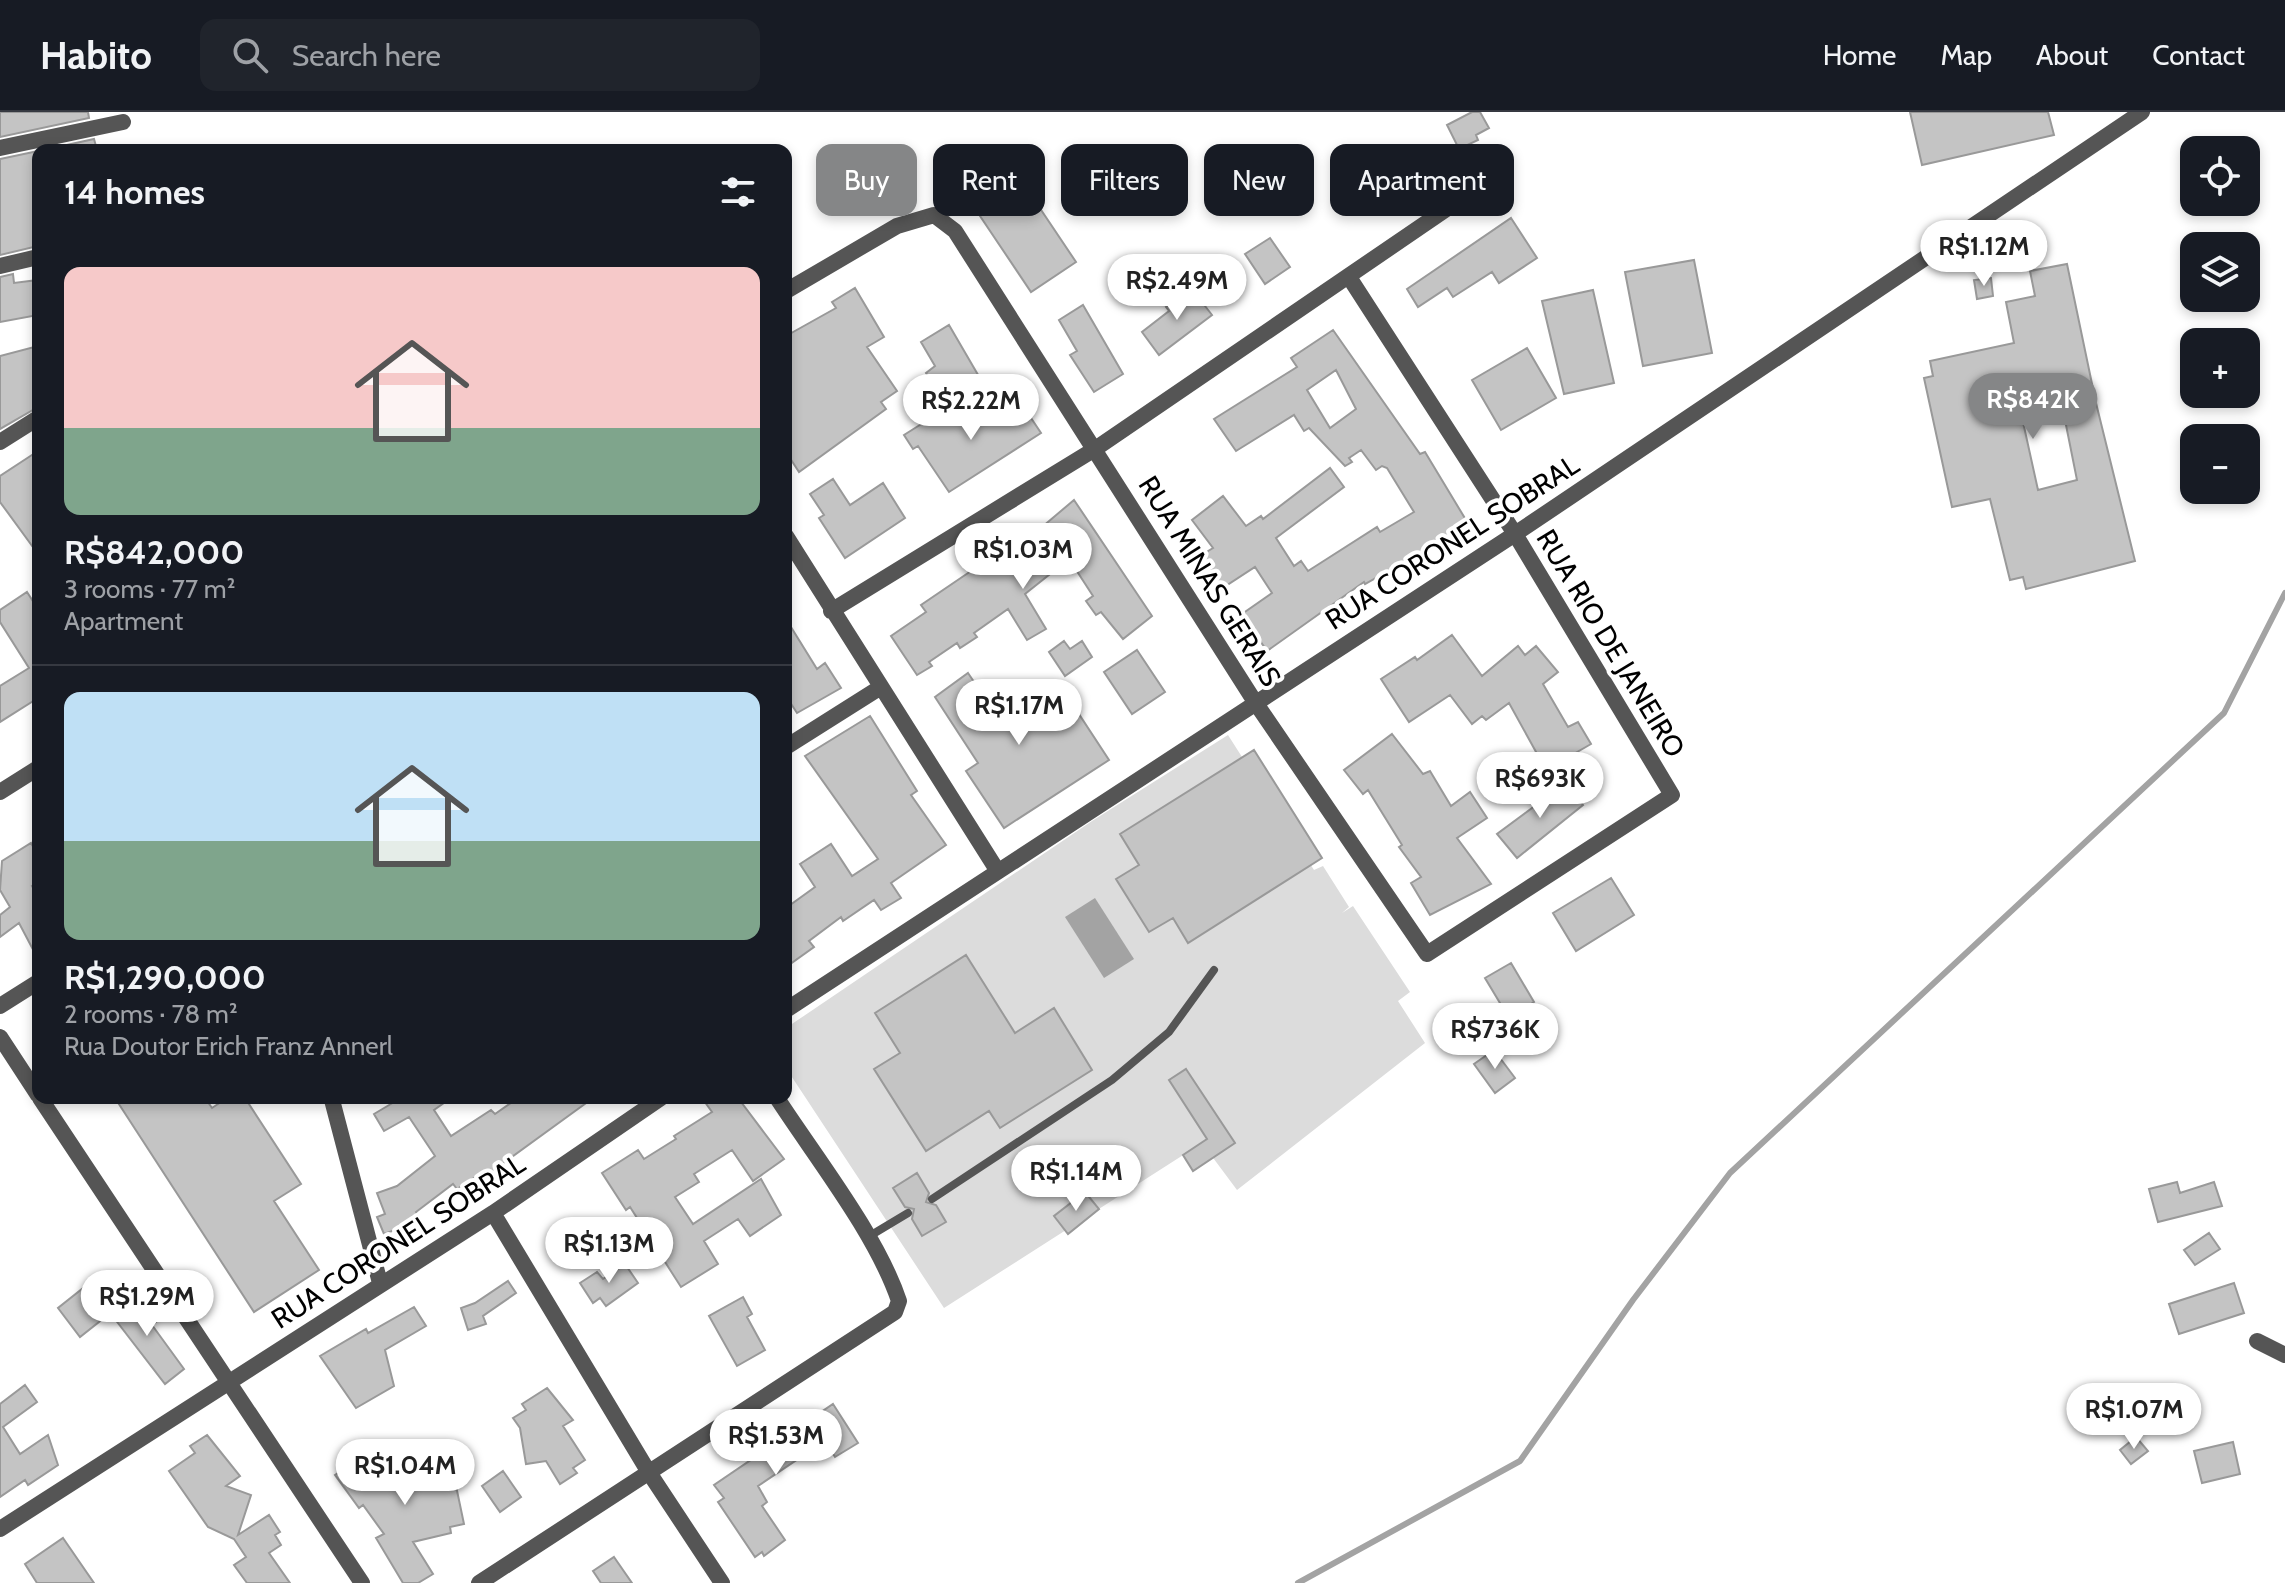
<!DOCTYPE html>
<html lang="en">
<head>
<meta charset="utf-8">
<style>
  body { margin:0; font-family:Cabin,sans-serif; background:#20242c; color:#f1f3f6; height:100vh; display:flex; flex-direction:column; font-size:30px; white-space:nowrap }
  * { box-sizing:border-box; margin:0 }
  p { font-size:26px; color:#9ea1a6 }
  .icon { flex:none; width:44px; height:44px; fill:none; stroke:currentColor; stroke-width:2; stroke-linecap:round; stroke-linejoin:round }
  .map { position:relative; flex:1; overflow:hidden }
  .details { position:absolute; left:32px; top:32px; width:760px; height:960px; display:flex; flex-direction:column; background:#171b24; border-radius:16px; box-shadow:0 4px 12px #0003 }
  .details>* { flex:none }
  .hud { position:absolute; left:816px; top:32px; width:760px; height:72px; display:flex; gap:16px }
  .controls { position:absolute; left:2180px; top:24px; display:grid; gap:16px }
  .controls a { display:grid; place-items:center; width:80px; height:80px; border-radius:16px; background:#171b24; box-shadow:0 4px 12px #0003; font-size:40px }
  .price { position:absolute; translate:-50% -68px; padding:0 18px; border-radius:28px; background:#fff; color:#222; font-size:26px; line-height:52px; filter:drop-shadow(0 2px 4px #0008) }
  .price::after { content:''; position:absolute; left:50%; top:48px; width:24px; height:18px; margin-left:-12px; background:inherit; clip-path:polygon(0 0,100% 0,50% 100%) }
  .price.on { background:#858687; color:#fff }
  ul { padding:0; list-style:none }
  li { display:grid; align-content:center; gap:16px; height:424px; padding:0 32px }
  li+li { border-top:2px solid #363941 }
  li span { display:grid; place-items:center; height:248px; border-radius:16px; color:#555 }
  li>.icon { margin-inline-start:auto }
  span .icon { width:144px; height:144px; fill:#fffc; stroke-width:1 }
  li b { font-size:34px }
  h2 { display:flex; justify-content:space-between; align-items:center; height:96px; padding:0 32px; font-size:34px }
  .pill { padding:0 28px; border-radius:16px; background:#171b24; box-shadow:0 4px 12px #0003; font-size:28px; line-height:72px }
  .pill.on { background:#858687; color:#fff }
  header { display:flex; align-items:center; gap:48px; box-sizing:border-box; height:112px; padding:0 40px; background:#171b24; border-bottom:2px solid #363941 }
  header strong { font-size:38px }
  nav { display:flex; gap:44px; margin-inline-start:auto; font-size:28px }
  .search { width:560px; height:72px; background:#20242c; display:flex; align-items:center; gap:20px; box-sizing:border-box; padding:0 28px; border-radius:16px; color:#9ea1a6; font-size:30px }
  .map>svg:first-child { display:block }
  .green { fill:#dcdcdc }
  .water { fill:#a3a3a3 }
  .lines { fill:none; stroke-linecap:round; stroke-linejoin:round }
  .stream { stroke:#a3a3a3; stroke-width:6 }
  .building { fill:#c4c4c4; stroke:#999; stroke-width:2; fill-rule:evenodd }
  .lane { stroke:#555; stroke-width:8 }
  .street { stroke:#555; stroke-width:16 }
  .labels { text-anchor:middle; stroke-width:8; stroke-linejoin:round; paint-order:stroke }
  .street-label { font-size:28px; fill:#000; stroke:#fff }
</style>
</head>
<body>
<header>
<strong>Habito</strong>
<div class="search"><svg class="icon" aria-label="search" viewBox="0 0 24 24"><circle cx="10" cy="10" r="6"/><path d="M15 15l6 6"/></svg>Search here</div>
<nav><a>Home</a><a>Map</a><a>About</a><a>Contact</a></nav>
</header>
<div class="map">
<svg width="2285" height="1471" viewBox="0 0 2285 1471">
  <rect width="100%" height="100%" fill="#fff"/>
  <path class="green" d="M1228,623l86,135 9,-4 26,41 -7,6 11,-7 57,86 -12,9 27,42 -188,147 -35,-47 -258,165 -158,-240v-40l306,-207z"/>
  <path class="water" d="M1095,786l39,61 -30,19 -39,-61z"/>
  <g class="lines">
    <path class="stream" d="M1298,1471l222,-122 113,-161 97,-127 494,-460 61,-120"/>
  </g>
  <path class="building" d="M0,0h88l1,6 -89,19z
    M1472,0h8l9,16 -13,7 2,5 -19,9 -12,-24z
    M1910,0h138l6,23 -132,30z
    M94,27l3,11h-53z
    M38,39v95l-38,9v-96z
    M1021,68l55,82 -45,30 -55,-82z
    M1511,106l26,40 -38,25 -7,-11 -39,25 -6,-9 -29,19 -11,-18z
    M1270,126l20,29 -25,17 -20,-30z
    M1694,148l18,93 -69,13 -18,-94z
    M2067,152l29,139 39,158 -109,28 -3,-12 -13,3 -20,-81 -38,8 -28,-129 9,-2 -3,-15 84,-18 -8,-41 29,-6 -5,-25zM2062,293l15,75 -39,10 -17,-77z
    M13,162l1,9 24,-3v35l-38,7v-45z
    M1991,166l2,18 -16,3 -3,-19z
    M855,176l29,49 -17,10 30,44 -16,11 5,7 -87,63 -13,-20v-116l50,-28 -4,-6z
    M1191,176l21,27 -53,40 -17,-23 27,-21 -3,-4z
    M1593,178l21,93 -50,11 -22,-93z
    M1083,193l40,69 -29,18 -24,-37 7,-4 -18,-31z
    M949,213l32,55 -36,23 -19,-30 9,-7 -14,-24z
    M1333,218l87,124 5,-2 44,73 -104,59 -1,-2 -97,69 -25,-37 30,-21 -17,-26 -34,22 -21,-33 13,-8 -21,-28 31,-24 23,30 15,-10 2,3 67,-51 14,19 -68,51 18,28 7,-5 7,10 69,-44 3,5 34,-20 -27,-44 -5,-2 -6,4 -15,-20 -12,8 3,4 -7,4 -36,-38 -5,3 -10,-16 -58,36 -22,-32 83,-52 -6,-9zM1336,258l20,39 -26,19 -23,-38z
    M38,234v61l-38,22v-73z
    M1527,236l29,50 -55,32 -29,-50z
    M1019,288l22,33 -92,59 -31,-46 -5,3 -9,-14 49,-31 17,25z
    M38,339v103l-38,-52v-26z
    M833,367l17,26 33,-22 22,35 -60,40 -26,-40 5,-3 -14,-21z
    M1074,388l78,116 -29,23 -22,-27 -5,3 -10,-14 7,-5 -24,-37 -44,35 21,35 -19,11 -19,-31 -34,24 3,4 -17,11 -3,-5 -28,19 3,4 -15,9 -26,-39 35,-24 -5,-7 53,-36 3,3 30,-22 3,4z
    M27,480l11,17v89l-38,24v-36l29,-18 -29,-46v-12z
    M786,507l31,50 8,-6 16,25 -44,25 -11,-17z
    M1452,523l30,41 36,-30 7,9 11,-9 22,26 -15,12 25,43 10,-5 13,22 -45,26 -37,-67 -23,17 -4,-4 -10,8 -22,-29 -41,27 -28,-43 34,-22 2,3z
    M1064,529l6,8 12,-8 10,16 -27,19 -16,-24z
    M1137,538l28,42 -33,22 -28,-42z
    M968,561l15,22 8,-7 11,13 25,-15 19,33 25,-17 38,58 -105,68 -38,-57 12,-8 -43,-66z
    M870,604l47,75 -6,4 35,50 -55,38 10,15 -20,12 -7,-10 -31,21 -2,-4 -32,24 5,6 -28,20v-59l29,-21 -15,-23 31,-20 21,32 26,-17 -73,-103z
    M1392,622l31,40 7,-3 21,35 19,-14 17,26 -30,20 34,46 -61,31 -19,-32 10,-6 -22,-30 3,-2 -34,-55 -5,4 -19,-24z
    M1254,638l68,108 -134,85 -15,-25 -24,14 -33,-53 23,-14 -19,-31z
    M1567,670l16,23 -66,53 -20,-24z
    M31,731l7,12v28l-6,3 6,11v62l-19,-36 -19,14v-22l10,-8 -10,-17 2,-29z
    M1611,766l23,37 -58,36 -23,-38z
    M966,843l49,78 39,-25 38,62 -92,58 -11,-17 -63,40 -52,-82 26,-16 -25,-40z
    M1511,851l23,39 -3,2 7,12 -23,12 -30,-50z
    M1494,938l21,28 -20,15 -21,-29z
    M1186,957l49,74 -42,28 -10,-16 24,-16 -38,-59z
    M115,986h90l7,10 15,-10h18l56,86 -27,17 45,69 -65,42z
    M401,986h50l-17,12 17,26 40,-26 4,4 23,-16h75l-110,80 -3,-4 -23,15 -4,-5 -37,28 4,9 -36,13 -7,-17 8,-3 -8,-21 20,-7 38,-30 -26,-39 -25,14 -10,-17z
    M702,986h36l46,61 -31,22 -21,-31 -38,24 5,8 -24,15 18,27 68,-45 20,36 -31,21 -12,-17 -34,22 14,23 -37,23 -51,-80 -4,3 -24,-37 36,-23 6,9 32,-20 -2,-3 38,-24z
    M917,1061l12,20 -3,9 10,3 10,17 -24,14 -10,-17 2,-10 -9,-2 -12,-19z
    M2177,1070l3,11 34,-11 8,24 -64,16 -9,-33z
    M1085,1080l14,17 -31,25 -14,-18z
    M2209,1121l11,16 -25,16 -11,-15z
    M625,1152l13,19 -32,23 -6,-8 -7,5 -13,-20 17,-11 6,7z
    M508,1169l8,12 -33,23 3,8 -18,6 -7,-22 14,-5z
    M2234,1171l10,30 -65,21 -10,-30z
    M87,1173l22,29 -29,23 -22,-29z
    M135,1183l22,26 -5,4 32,44 -19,15 -54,-70z
    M743,1185l9,17 -5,3 18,33 -28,16 -28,-50z
    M414,1195l12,19 -41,24 9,36 -38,22 -36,-52 46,-27 2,4z
    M25,1273l12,17 -34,25 17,27 28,-19 10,30 -30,20 -3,-5 -25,17v-93z
    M547,1276l26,32 -10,6 22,34 -12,8 4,5 -17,11 -14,-23 -20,3 -6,-36 -7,-10 13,-8 -4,-6z
    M833,1292l25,39 -23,14 -10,-16 -67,45 9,16 -5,4 23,34 -21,16 -2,-4 -7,5 -37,-55 6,-4 -10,-13z
    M207,1323l33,41 -14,10 25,9 -13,40 31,-20 11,17 -5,3 6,10 -12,8 21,30h-43l-13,-18 12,-8 -12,-18 -26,-12 -39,-56 26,-18 -5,-7z
    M2136,1325l12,14 -17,13 -11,-14z
    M2233,1330l7,32 -38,9 -8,-32z
    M390,1335l18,25 43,-10 13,62 -14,3 1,6 -38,9 20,32 -15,9h-15l-27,-45 8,-4 -21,-29 -4,3 -24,-33 18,-12 5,7z
    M503,1359l18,26 -21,15 -18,-26z
    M63,1426l31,45h-57l-12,-19z
    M614,1445l18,26h-31l-8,-12z"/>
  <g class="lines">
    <path class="lane" d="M932,1087l180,-119 57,-48 45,-62
      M868,1125l40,-24"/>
    <path class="street" d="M0,36l123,-26
      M0,154l38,-9
      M786,179l111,-65 37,-11 21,16 300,471 172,252 245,-159 -157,-261 -166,-257
      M0,330l38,-24
      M786,424l211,334
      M831,499l264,-162 391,-267
      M786,635l95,-60
      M0,680l38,-24
      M0,894l38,-24
      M786,898l729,-476 627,-422
      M0,925l38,58
      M40,986l322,485
      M335,986l-3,2 48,183
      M493,1101l155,258 74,112
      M2257,1229l28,14
      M0,1417l493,-316 168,-115
      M479,1471l416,-271 4,-11c-22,-66 -83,-143 -122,-203"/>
  </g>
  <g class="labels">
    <g class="street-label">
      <text transform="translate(1452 430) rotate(-33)" y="10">RUA CORONEL SOBRAL</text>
      <text transform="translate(1210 469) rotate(58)" y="10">RUA MINAS GERAIS</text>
      <text transform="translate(1611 531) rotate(59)" y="10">RUA RIO DE JANEIRO</text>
      <text transform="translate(398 1129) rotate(-33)" y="10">RUA CORONEL SOBRAL</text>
    </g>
  </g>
</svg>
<div class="controls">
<a><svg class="icon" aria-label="locate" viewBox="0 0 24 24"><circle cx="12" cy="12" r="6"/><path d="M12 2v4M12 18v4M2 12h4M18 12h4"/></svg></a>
<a><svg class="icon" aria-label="layers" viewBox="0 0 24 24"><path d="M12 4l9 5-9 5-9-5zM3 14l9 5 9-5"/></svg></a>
<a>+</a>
<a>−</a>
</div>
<b class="price" style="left:1984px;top:176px">R$1.12M</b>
<b class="price" style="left:1177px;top:210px">R$2.49M</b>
<b class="price on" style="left:2033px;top:329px">R$842K</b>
<b class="price" style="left:971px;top:330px">R$2.22M</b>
<b class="price" style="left:1023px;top:479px">R$1.03M</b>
<b class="price" style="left:1019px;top:635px">R$1.17M</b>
<b class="price" style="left:1540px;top:708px">R$693K</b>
<b class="price" style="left:1495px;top:959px">R$736K</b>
<b class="price" style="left:1076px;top:1101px">R$1.14M</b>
<b class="price" style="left:609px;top:1173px">R$1.13M</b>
<b class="price" style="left:147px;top:1226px">R$1.29M</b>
<b class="price" style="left:2134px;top:1339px">R$1.07M</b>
<b class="price" style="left:776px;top:1365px">R$1.53M</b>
<b class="price" style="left:405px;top:1395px">R$1.04M</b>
<div class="hud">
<a class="pill on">Buy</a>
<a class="pill">Rent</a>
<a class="pill">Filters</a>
<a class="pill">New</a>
<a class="pill">Apartment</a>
</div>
<section class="details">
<h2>14 homes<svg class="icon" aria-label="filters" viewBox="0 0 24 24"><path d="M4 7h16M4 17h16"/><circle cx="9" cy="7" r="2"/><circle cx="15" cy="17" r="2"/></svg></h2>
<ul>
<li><span style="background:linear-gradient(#f6c9c9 65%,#7fa58c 0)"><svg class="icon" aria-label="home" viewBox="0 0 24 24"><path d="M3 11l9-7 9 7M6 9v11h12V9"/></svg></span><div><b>R$842,000</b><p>3 rooms · 77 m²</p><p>Apartment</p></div></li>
<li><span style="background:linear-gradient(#bfe0f5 60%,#7fa58c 0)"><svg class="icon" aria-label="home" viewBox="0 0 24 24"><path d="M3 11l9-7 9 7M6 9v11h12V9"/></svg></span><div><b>R$1,290,000</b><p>2 rooms · 78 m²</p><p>Rua Doutor Erich Franz Annerl</p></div></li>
</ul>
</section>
</div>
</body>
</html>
